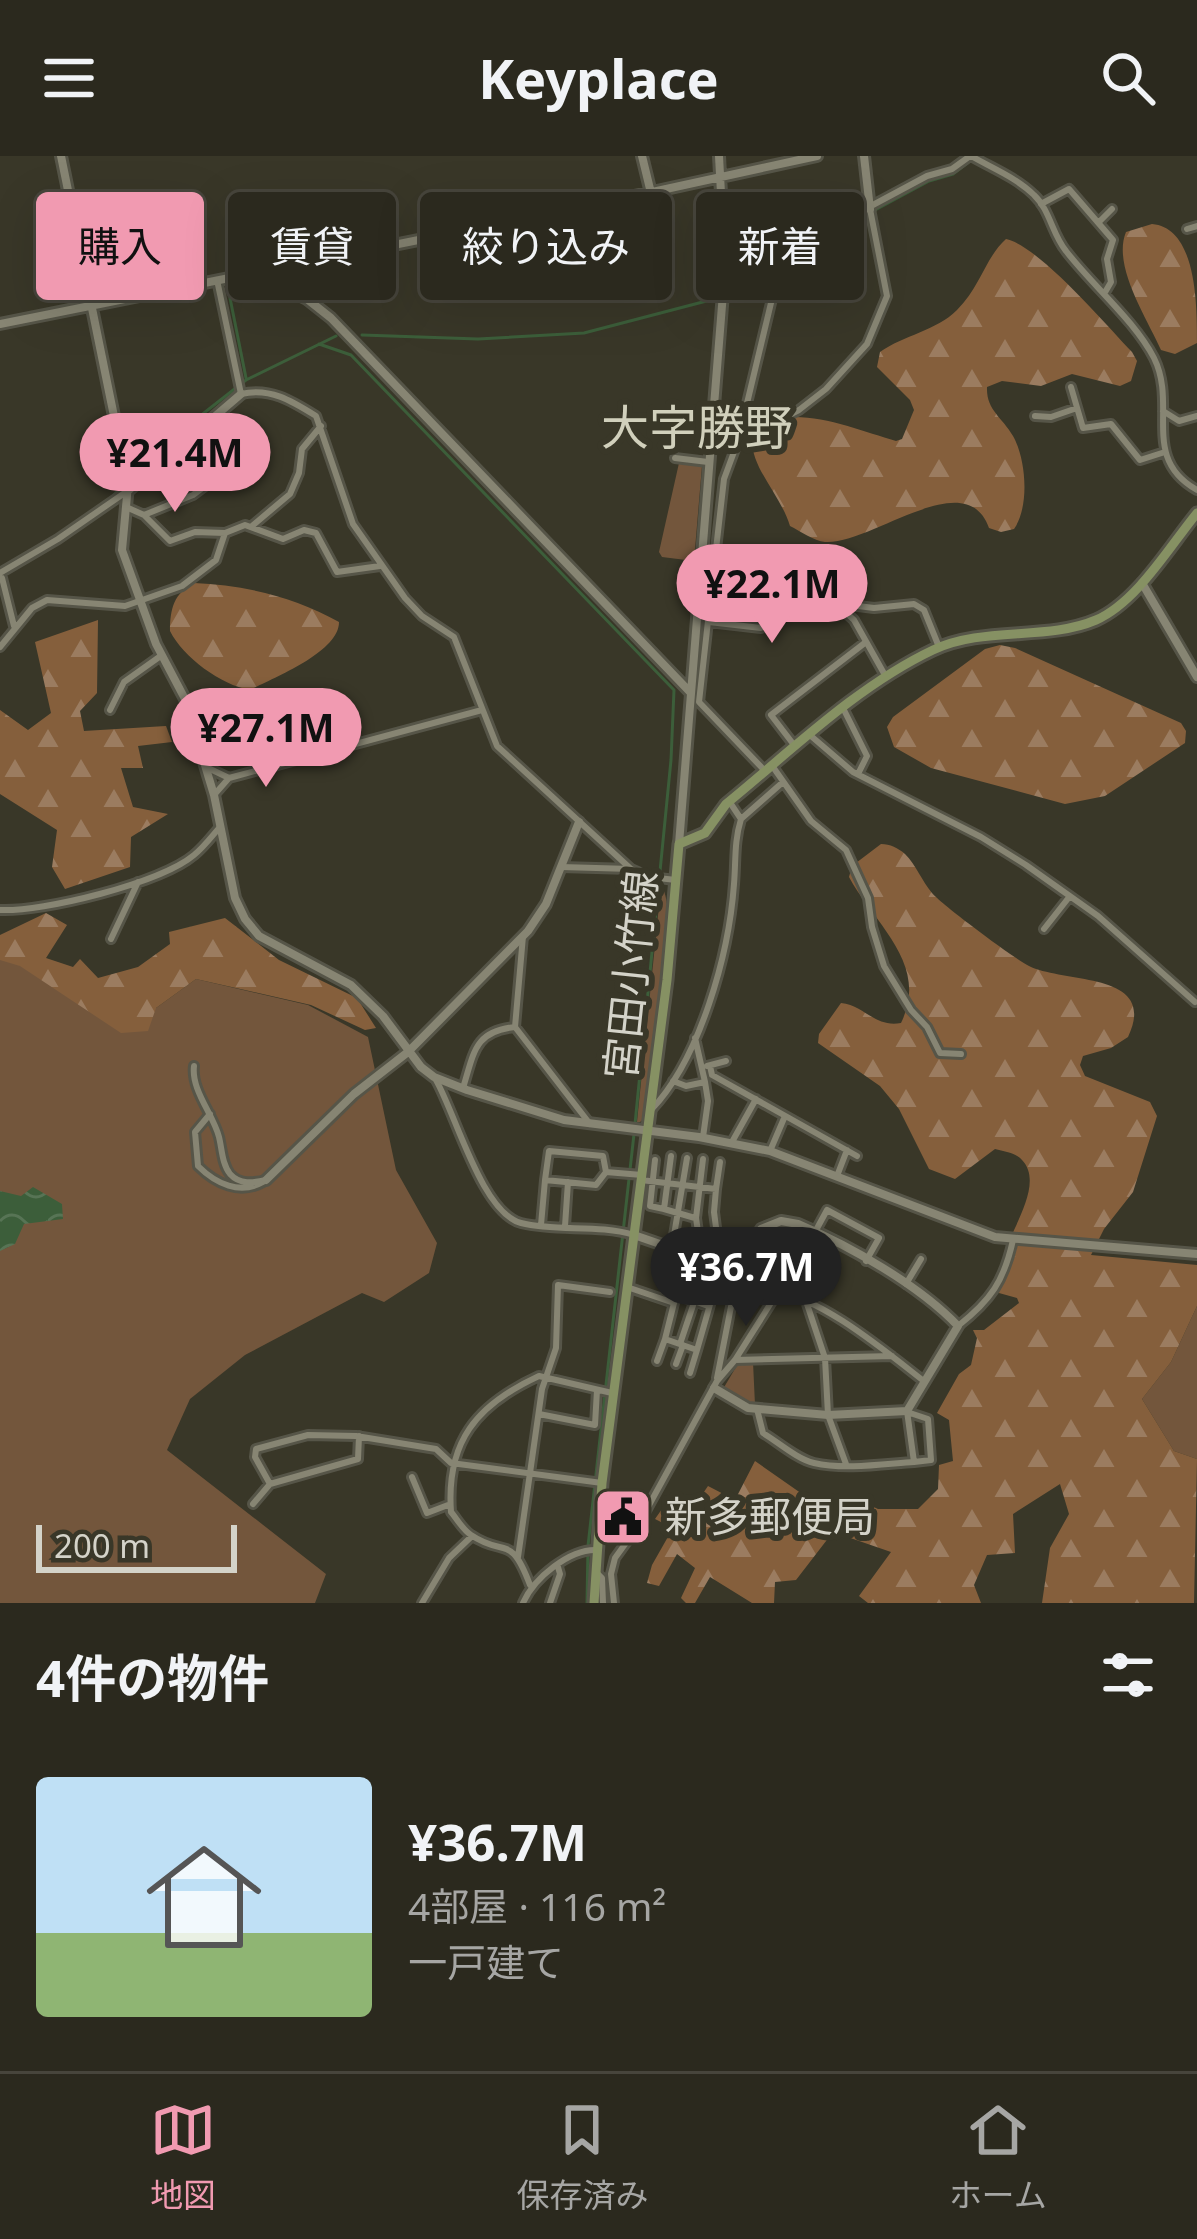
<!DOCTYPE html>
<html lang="ja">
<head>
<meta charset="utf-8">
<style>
  body { margin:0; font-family:"Noto Sans","Noto Sans JP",sans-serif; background:#333127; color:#f1f3f6; height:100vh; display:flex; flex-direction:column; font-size:45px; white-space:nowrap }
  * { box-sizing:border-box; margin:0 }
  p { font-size:39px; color:#a6a6a4 }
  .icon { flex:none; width:66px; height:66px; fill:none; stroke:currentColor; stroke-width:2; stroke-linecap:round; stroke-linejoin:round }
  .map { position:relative; height:1447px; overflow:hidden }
  .side { display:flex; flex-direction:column; background:#2b291e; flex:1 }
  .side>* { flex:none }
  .banner { position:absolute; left:36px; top:36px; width:1125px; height:108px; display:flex; gap:24px }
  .scale { position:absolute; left:36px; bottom:30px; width:201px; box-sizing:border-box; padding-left:12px; border:6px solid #d4d3c9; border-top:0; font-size:33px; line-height:42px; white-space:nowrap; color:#d4d3c9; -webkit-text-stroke:9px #393728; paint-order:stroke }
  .price { position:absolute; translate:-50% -102px; padding:0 27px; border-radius:42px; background:#f19ab1; color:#111; font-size:39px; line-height:78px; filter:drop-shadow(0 3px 6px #0008) }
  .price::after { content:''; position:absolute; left:50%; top:72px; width:36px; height:27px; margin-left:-18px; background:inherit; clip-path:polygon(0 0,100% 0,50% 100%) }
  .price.current { background:#222; color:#fff }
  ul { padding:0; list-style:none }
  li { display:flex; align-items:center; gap:36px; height:300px; padding:0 36px }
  li span { display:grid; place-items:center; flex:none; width:336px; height:240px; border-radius:12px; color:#555 }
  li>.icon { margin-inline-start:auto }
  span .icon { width:144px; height:144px; fill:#fffc; stroke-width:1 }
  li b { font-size:51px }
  h2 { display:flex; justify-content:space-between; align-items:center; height:144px; padding:0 36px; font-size:51px }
  .pill { padding:0 42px; border-radius:12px; background:#2b291e; box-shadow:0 12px 48px #0002,0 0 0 3px #47453c; font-size:42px; line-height:108px }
  .pill.current { background:#f19ab1; color:#111 }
  header { display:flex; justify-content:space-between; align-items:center; height:156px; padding:0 36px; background:#2b291e; font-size:54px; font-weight:700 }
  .menu { display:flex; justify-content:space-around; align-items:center; height:168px; border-top:3px solid #47453c; background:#2b291e; font-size:33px; color:#a6a6a4 }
  .menu a { display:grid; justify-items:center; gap:6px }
  .menu .current { color:#f19ab1 }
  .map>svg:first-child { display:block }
  .green { fill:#73563c }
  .forest { fill:url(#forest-firs) }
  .water { fill:url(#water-waves) }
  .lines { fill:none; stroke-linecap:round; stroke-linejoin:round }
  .stream { stroke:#3c5e3a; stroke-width:3 }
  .minor-casing { stroke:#565548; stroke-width:12 }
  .tertiary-casing { stroke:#565548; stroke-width:14 }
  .primary-casing { stroke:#565548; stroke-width:15 }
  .minor { stroke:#878573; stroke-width:6 }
  .tertiary { stroke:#878573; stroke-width:8 }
  .primary { stroke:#869163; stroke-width:9 }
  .labels { text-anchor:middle; stroke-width:12; stroke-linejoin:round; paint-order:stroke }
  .street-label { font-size:42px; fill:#d4d3c9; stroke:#393728 }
  .poi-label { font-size:42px; fill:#d4d3c9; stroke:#393728; text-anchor:start }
  .quarter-label { font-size:48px; fill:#d1d0bc; stroke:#393728 }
</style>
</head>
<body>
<header><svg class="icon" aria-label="menu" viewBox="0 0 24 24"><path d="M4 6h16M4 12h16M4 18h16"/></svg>Keyplace<svg class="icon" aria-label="search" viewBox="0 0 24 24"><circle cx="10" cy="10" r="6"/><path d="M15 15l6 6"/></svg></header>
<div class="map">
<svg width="1197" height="1447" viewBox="0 0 1197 1447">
  <defs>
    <pattern id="forest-firs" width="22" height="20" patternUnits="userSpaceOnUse" patternTransform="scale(3)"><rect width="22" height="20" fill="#855f3c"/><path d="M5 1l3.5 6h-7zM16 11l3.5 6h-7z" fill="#9b7c60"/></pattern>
    <pattern id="water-waves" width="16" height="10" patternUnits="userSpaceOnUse" patternTransform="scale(3)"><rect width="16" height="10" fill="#3c5e3a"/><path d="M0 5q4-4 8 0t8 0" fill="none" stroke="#577455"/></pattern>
  </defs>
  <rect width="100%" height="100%" fill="#393728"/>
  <path class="green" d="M679,307l23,3 -8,95 -32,-4 -3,-5z
    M661,730c21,23 -11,194 -17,233l-4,3h-3l1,-10z
    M0,803l156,49 40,-29 112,26 60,32 28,133 41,73 -8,30 -45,29 -22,-9 -117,62 -55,44 -23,51 159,124 -11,29h-315z
    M1197,1150v153l-23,-8 -32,-52 29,-37z
    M739,1206h14l2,43 -10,-1 -22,-15z"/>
  <path class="forest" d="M1152,68c45,4 45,81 45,119l-22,11 -14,-4c-14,-32 -49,-84 -35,-118z
    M1006,83c33,7 100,86 126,113l5,9 -6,20 -11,5 -48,-12 -31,12 -39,-5 -15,6c-1,23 15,30 26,49 13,23 17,70 1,93l-13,3 -12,-4c-23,-65 -118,17 -164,14 -11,-1 -25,-11 -35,-16 -11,-36 -45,-62 -37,-98 41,-26 100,1 143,13l6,-2 12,-29 -4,-10 -33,-33 3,-15c24,-17 56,-21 77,-42 24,-24 28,-52 49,-71z
    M194,427c50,2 101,14 145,39 0,30 -64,55 -89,68 -29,-5 -67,-33 -80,-59 0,-22 4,-38 24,-48z
    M98,464l-1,73 -17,18 4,20 82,-5 6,16 -34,4 5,22h-22l12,39 35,7 -37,23 -1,30 -65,22 -13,-22 5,-37 -57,-36v-84l28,20 23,-17 -16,-71z
    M1000,489l15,3 166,75 5,8 -1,12 -80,53 -40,8 -134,-36 -37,-21 -7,-20 6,-10 92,-68z
    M881,688c9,0 17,4 24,10 11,11 17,27 27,39 10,12 83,66 97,73 36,18 130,5 99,71l-17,11 -28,8 -3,9 5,11 65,26 7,14 -24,76 -29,37 -13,26 106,10v41l-26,56 -29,37 32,52 23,8 -3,144h-152l8,-55 19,-34 -9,-30 -47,30 2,39 -28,2 -13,30 7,18h-113l-9,-7 32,-44 -58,-20 -37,48 -21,2 -1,21h-22l-42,-26 -15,26h-9l-5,-5 14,-30 -18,-14 -18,32 -12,-3 5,-18 21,-37 -18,-9 14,-20 22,12 17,-25 27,14 20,-39 50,35 47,1 26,12h40l20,-20 1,-24 14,-4 -4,-41 -12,-7 22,-39 12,-9 6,-27 -4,-8h11l35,-27 -2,-5 -18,-5 -2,-5c3,-13 5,-26 9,-38 7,-24 38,-67 16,-90 -7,-8 -17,-8 -27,-11l-40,30 -26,-10 -30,-60 -19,-23 -62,-43 1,-9 22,-31c23,2 34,25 60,20 29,-59 -26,-98 -52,-146l3,-11z
    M46,757l21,12 -21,33 27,9 7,-8 18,19 40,-11 32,-23 -1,-12 56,-14 54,42 78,38 19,30 -11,2 -54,-25 -115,-26 -40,29 -8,23 -27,2 -101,-67 -20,-6v-25z"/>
  <path class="water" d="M33,1031l29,17 1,15 -39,5 -9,20 -15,7v-60l21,5z"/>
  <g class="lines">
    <path class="stream" d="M728,142l53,-13 32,-22 36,-39 80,-43 24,-7 21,-16
      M362,179l116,4 106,-6 134,-35
      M319,188l32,11 323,335 -3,70 -36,364
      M246,222l-18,-90 47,4 6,-20 106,-21
      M131,319l8,-11 107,-84 90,-44
      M107,346l18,-19
      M587,1447l1,-57 46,-412"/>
    <defs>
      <path id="minor" d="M971,0c21,12 46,22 63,39 16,15 18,39 32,56 26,34 69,70 88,107 24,48 -14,100 43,132
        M1041,48l28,-15 44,51 -6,19 4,23 -7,12
        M1099,66l13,-13
        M1187,73l10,-3
        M217,124l24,114c29,-7 51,7 75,22l37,108 52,74 17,18 32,21 43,109 134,123 18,8 27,3
        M1071,231l12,41 28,-4 29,36 25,-8
        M1163,255l16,10 18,-5
        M1035,260l16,1 26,-9
        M738,285l61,-31 27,-21 41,-45 20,-48 -17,-87
        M184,286l34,36
        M675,302l33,4
        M126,351l18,8 26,26 25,-9 30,1
        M144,359l49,-20 32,-24
        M252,370l38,-32 9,-21 3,-24 19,-23
        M834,397l11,45
        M715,406l51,-12 43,20 41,35 24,3 40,-4 10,6 15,37
        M701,409l13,2 10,-88 14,-38 38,-159 35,-25 32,-36 84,-45 25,-7 18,-13
        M0,417l58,-34 68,-47
        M2,422l12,48
        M709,466l52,6 15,-12 4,-27
        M0,491l32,-39 15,-8 78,6 57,-20 34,-26 9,-27 20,-8 38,14 21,-9 12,3 21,39 43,-6
        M110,554l14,-28 38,-27
        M844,554l23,46 -9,18
        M811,580l42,36 128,65 45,28 72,51 97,86
        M794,589l-23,-30 95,-73
        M206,611l23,11
        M773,611l38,54 35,29 22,48 4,29 12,39 27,44 16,17 13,26 21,1
        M766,616l-67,-70 15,-135 66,22 37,7 26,14 11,10 32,57
        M214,639l15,-17 253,-68
        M741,663l42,-37
        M561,711l70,2
        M0,754c43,2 161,-27 194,-55 10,-8 18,-19 26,-28
        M1044,773l26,-33
        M111,783l27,-57
        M515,871l75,97
        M194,910c-3,24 19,48 25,71 3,12 3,27 11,37 10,11 23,9 36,6
        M707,910l19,-5
        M710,910l2,9 145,81
        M436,924c20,35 46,133 85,143 36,9 77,1 113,12
        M673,925l13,5 19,-4 -10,-44
        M463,932c11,-35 11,-57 52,-61l8,-91
        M651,954c49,-51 78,-156 83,-226 2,-24 0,-42 7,-65l-12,-18
        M210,958l-15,18 3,34c18,18 42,29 65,16
        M703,981l5,-36 -3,-19
        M732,986l24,-43
        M770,995l15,-35
        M655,1004l-5,46 14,3 7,-53
        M837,1020l10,-26
        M545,1024l4,-29 54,5 3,16
        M641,1024l75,9 -2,23 7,54 -24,84 -32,-11 9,-36
        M716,1033l4,-27
        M664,1053l31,9
        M541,1069l4,-45 51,5 10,-13 36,3
        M565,1070l3,-44
        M815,1076l12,-22 52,28 -13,23
        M672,1091l15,-89
        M702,1103l-6,-41 7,-59
        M906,1128l15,-25
        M627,1131l47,16 19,-48
        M677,1139l31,11
        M806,1145l19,57 3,57 18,49
        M958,1170c33,-26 46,-45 55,-86
        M680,1188l28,-83
        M735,1204l157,-4
        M657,1205l8,-22
        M676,1208l7,-19
        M690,1217l7,-23
        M717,1222l21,-107
        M757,1253l6,24c15,9 34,26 51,30 30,7 70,1 100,-1l-7,-51
        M910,1257l18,6 3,41 -17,2
        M539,1258l56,11 2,-35
        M412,1321l15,36 21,-8
        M270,1328l88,-25 1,-23
        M253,1348l17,-20 -15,-27 1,-8 52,-14 48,1 80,13 15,14 151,20
        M518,1401l24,-168 14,-41 2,-63 52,7
        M597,1417l5,5 1,25
        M530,1429c-20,-53 -25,-27 -59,-50 -8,-5 -14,-16 -20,-23 -5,-70 25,-107 88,-136l73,17
        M422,1447l27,-45 23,-22
        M523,1447c11,-25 47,-55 75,-53
        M550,1447l10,-29 -2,-7
        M614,1447l-3,-29 4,-16 21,-29 81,-148 18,-21 41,-65c36,-6 119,64 149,87"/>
      <path id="tertiary" d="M61,0l67,329 -6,65 34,94 29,55 29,96 21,103 10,21 14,17 92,49 32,31 38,51 13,10 33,13 97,30 135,17 71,14 225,86 202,17
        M642,0l9,37
        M864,0l6,53
        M264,113l7,12 36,18 24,19 359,374
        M0,168l588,-118 229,-50
        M129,334l112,-96
        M1142,427l55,94
        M679,688l46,-576 -6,-112
        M266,1024l88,-86 54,-42 120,-121 18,-27 33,-82
        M634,1079l104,36 23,-42 20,-8 17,3c52,22 121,61 160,102l-51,85 -79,4 -80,-7 -34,-20"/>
      <path id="primary" d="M594,1447l8,-120 65,-503 12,-136 26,-11 21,-29c65,-53 131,-118 207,-154 50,-24 114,-9 163,-30 41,-18 73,-73 101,-107"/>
    </defs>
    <use href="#minor" class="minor-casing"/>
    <use href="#tertiary" class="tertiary-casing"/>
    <use href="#primary" class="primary-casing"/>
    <use href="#minor" class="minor"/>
    <use href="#tertiary" class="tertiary"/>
    <use href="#primary" class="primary"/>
  </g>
  <defs>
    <symbol id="civic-square" viewBox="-11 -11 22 22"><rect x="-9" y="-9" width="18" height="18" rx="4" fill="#f19ab1" stroke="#393728"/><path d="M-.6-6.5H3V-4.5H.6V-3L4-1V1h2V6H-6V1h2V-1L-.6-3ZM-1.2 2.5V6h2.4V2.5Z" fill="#111"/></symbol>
  </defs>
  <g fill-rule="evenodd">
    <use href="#civic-square" x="590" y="1328" width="66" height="66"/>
  </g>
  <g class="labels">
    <g class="street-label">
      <text transform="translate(631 819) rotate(-84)" y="15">宮田小竹線</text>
    </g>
    <g class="poi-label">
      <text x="665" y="1376">新多郵便局</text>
    </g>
    <g class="quarter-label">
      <text x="697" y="289">大字勝野</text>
    </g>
  </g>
</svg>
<div class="scale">200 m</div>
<b class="price" style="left:175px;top:359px">¥21.4M</b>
<b class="price" style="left:772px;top:490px">¥22.1M</b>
<b class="price" style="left:266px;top:634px">¥27.1M</b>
<b class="price current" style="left:746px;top:1173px">¥36.7M</b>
<div class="banner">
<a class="pill current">購入</a>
<a class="pill">賃貸</a>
<a class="pill">絞り込み</a>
<a class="pill">新着</a>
</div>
</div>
<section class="side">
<h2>4件の物件<svg class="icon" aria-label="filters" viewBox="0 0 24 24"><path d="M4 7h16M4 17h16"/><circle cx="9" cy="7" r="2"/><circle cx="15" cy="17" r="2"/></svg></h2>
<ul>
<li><span style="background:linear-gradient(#bfe0f5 65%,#8fb573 0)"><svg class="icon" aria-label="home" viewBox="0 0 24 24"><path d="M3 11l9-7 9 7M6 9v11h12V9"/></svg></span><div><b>¥36.7M</b><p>4部屋 · 116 m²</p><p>一戸建て</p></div></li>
</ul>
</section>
<nav class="menu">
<a class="current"><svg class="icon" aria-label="map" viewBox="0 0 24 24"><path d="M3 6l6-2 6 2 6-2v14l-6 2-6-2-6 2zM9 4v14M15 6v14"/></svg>地図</a>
<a><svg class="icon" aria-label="saved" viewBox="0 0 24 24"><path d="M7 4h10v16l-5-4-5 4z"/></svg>保存済み</a>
<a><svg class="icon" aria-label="home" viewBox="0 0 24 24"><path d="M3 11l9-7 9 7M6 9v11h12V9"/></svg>ホーム</a>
</nav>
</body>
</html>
